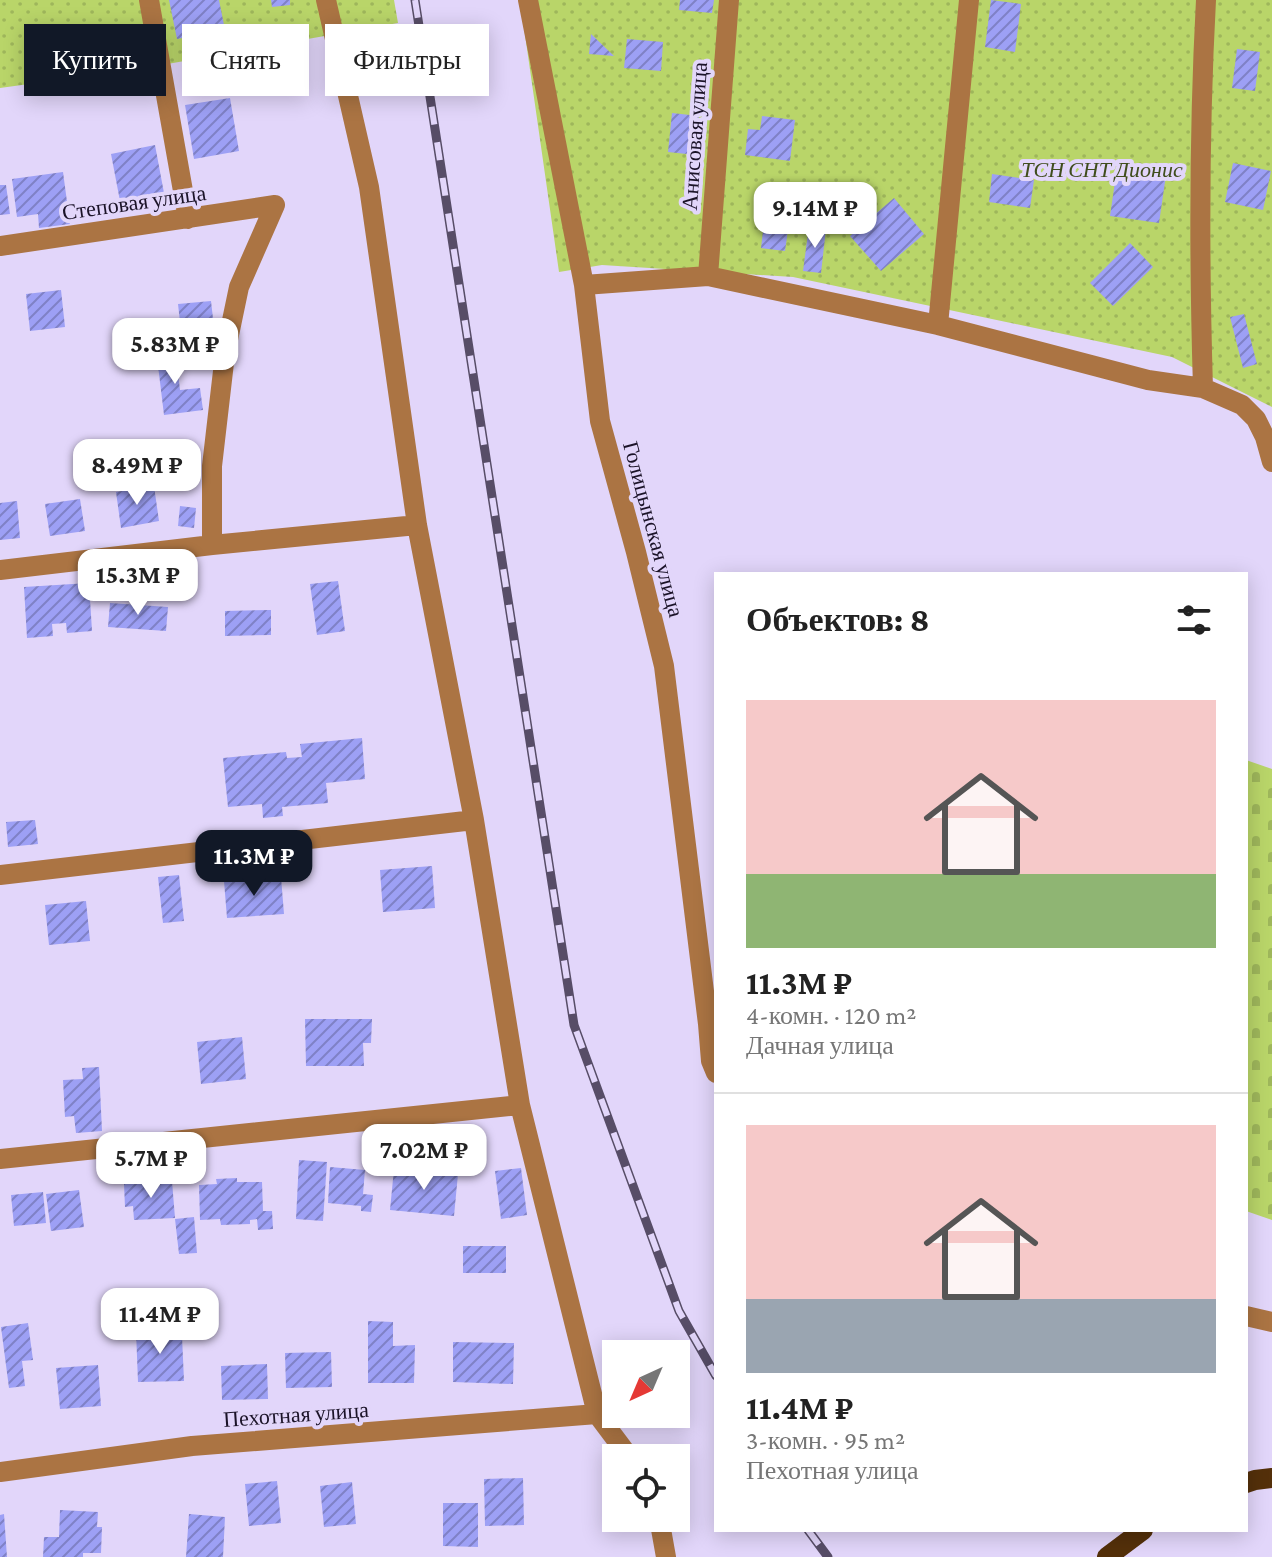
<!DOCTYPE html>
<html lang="ru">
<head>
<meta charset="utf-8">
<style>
  body { margin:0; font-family:"Crimson Pro",serif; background:#f6f6f6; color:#222; height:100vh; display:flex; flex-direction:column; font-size:30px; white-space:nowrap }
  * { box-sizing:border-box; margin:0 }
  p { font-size:26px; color:#767676 }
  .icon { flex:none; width:44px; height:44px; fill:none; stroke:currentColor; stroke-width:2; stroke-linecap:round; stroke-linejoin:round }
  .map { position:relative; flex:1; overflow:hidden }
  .drawer { position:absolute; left:714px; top:572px; width:534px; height:960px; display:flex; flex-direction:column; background:#fff; border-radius:0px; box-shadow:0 4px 20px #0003 }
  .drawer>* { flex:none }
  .guide { position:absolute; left:24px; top:24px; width:570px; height:72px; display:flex; gap:16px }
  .needle { width:52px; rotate:224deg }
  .controls { position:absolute; left:602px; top:1340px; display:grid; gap:16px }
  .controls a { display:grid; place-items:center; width:88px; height:88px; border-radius:0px; background:#fff; box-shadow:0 4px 20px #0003; font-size:40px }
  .price { position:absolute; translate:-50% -68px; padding:0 18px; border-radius:16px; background:#fff; color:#222; font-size:26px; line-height:52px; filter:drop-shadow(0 2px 4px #0008) }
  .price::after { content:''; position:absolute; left:50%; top:48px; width:24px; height:18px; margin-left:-12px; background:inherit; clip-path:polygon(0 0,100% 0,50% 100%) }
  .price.selected { background:#111827; color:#fff }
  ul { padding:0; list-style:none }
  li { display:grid; align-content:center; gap:16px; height:424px; padding:0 32px }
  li+li { border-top:2px solid #e0e0e0 }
  li span { display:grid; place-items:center; height:248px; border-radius:0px; color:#555 }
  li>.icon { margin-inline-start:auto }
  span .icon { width:144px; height:144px; fill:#fffc; stroke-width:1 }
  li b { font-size:34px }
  h2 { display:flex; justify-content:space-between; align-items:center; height:96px; padding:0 32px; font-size:34px }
  .tag { padding:0 28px; border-radius:0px; background:#fff; box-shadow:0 4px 20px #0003; font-size:28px; line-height:72px }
  .tag.selected { background:#111827; color:#fff }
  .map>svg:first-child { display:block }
  .cemetery { fill:url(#cemetery-stones) }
  .park { fill:url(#park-dots) }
  .building { fill:url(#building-hatch) }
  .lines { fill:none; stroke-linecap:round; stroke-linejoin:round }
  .minor { stroke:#ab7443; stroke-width:20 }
  .major { stroke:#54300a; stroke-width:20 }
  .rail-casing { stroke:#574d67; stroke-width:9 }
  .rail { stroke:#e2d6fa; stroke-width:6; stroke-dasharray:18; stroke-linecap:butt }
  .labels { text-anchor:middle; stroke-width:8; stroke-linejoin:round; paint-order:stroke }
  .street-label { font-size:22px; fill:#1b1328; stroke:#e2d6fa }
  .park-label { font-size:22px; font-style:italic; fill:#404d1c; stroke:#e2d6fa }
</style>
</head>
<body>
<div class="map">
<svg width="1272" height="1557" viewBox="0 0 1272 1557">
  <defs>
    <pattern id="cemetery-stones" width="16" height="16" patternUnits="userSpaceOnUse" patternTransform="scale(2)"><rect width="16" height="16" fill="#b9d569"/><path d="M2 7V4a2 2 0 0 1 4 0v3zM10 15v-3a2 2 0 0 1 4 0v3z" fill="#9eb65b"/></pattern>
    <pattern id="park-dots" width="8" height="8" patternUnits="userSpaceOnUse" patternTransform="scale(2)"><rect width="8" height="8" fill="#b9d569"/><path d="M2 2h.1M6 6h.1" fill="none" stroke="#9eb65b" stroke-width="1.8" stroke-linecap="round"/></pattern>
    <pattern id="building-hatch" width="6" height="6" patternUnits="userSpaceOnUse" patternTransform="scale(2)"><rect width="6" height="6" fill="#9da0f5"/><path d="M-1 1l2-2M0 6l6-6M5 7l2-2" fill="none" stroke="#7f81c6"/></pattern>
  </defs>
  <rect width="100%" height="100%" fill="#e2d6fa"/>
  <path class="cemetery" d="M1246,760l26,9v451l-26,-9z"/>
  <path class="park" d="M0,0h394l4,23 -253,45 -145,20z
    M520,0h752v407l-100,-50 -379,-80 -191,-12 -43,7z"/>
  <path class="building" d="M169,0h50l6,30 -48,9z
    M271,0h19v5l-18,2z
    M680,0h34l-2,13 -33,-3z
    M991,0l30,4 -6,48 -30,-5z
    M591,34l23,22 -25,-2z
    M627,39l36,3 -2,29 -37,-3z
    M1237,49l23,3 -5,39 -23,-3z
    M230,98l9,53 -45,8 -9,-54z
    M672,113l27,3 -3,39 -28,-3z
    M762,116l33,4 -5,41 -45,-6 3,-26 12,1z
    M155,145l9,48 -44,8 -9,-47z
    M1233,163l38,8 -8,39 -38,-8z
    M1117,168l49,7 -7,48 -49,-7z
    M63,172l7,52 -31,4 -1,-14 -21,3 -5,-38z
    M992,174l42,6 -4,28 -41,-6z
    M0,185h6l4,29 -10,1z
    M894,198l30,36 -43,37 -31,-35z
    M766,206l25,3 -6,42 -24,-3z
    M809,226l17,3 -5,44 -18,-2z
    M1130,243l23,24 -40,39 -23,-23z
    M61,290l4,37 -35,4 -4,-37z
    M211,301l3,26 -33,4 -3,-27z
    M1244,314l13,50 -14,4 -13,-51z
    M175,347l5,43 20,-2 3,22 -39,5 -8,-66z
    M154,486l5,35 -38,7 -5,-36z
    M80,499l5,32 -35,5 -5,-32z
    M17,501l3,37 -20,2v-37z
    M180,506l16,2 -2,20 -16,-2z
    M338,581l7,50 -28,4 -7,-51z
    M89,583l3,48 -25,2 -1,-10 -14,1 1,12 -26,2 -3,-51z
    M110,603l58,4 -2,24 -58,-4z
    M271,610v25l-46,1v-25z
    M362,738l3,41 -39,4 2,20 -46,4 1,9 -20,2 -1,-14 -34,3 -5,-49 63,-6 1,6 15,-1 -2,-13z
    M35,820l3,24 -30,3 -2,-25z
    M432,866l3,42 -52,4 -3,-42z
    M179,875l5,46 -21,2 -5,-46z
    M281,877l3,37 -57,4 -3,-37z
    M86,901l4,40 -41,4 -4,-40z
    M305,1019h67l-1,24h-8l1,23h-58z
    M242,1037l4,42 -45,5 -4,-42z
    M99,1067l3,64 -26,2 -2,-17 -9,1 -2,-37 20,-1 -1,-11z
    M299,1160l28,2 -4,59 -27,-2z
    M330,1167l35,3 -2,24 10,1 -2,17 -10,-1v-5l-33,-3z
    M521,1168l6,47 -26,4 -6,-48z
    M394,1169l64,5 -4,42 -64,-6z
    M237,1178v4h25l1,29h9l1,18 -15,1 -1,-11 -7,1v4l-29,1 -1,-6 -20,1 -1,-35 18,-1 -1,-5z
    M172,1181l3,37 -41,2 -1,-14 -8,1 -1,-23z
    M79,1190l5,37 -33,4 -5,-37z
    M43,1192l3,31 -32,3 -3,-31z
    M194,1217l3,36 -18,1 -4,-35z
    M463,1246h43v27h-43z
    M368,1321l25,1v24l22,-1 -1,38h-46z
    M28,1323l5,37 -11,1 3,25 -16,2 -8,-61z
    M174,1330v6h8l2,45 -46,1 -2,-51z
    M453,1342l61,1 -1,41 -60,-2z
    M331,1352l1,35 -46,1 -1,-35z
    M267,1364l1,35 -46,1 -1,-34z
    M98,1365l3,41 -41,3 -4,-41z
    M523,1478l1,47 -39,1 -1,-47z
    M277,1481l4,42 -32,3 -4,-42z
    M352,1482l4,42 -32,3 -4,-41z
    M443,1503h35v44l-35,-1z
    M60,1510l38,2 -1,15h5l-1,26h-18v4h-40l1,-20h15z
    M4,1514l3,43h-7v-42z
    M189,1514l36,3 -2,40h-37z"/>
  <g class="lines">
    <path class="minor" d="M149,0l39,219
      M326,0l43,187 48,338 57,295 46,285 77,309 33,44
      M528,0l56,285 16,136 36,131 28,114 44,358 3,37 5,12
      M0,246l275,-41
      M708,276l21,-276
      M584,285l124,-9 230,49 210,55 55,8 39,17 14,14 9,18 7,25
      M938,325l31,-325
      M1203,388c-4,-130 -4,-259 3,-388
      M212,545v-79l13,-112 14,-67 36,-82
      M0,570l212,-25 205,-20
      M0,875l474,-55
      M0,1159l520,-54
      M1246,1316l26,6
      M0,1472l192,-26 405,-32
      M659,1518l7,39"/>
    <path class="major" d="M1246,1483l9,-3 17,-2
      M1107,1557l36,-27"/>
    <defs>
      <path id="rail" d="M415,0l159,1025 105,286 37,65
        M808,1530l20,27"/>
    </defs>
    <use href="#rail" class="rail-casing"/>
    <use href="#rail" class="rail"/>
  </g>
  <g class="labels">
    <g class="street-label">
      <text transform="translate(694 136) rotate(-86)" y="8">Анисовая улица</text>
      <text transform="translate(134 202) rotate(-8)" y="8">Степовая улица</text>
      <text transform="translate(654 529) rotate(75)" y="8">Голицынская улица</text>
      <text transform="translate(296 1414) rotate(-4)" y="8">Пехотная улица</text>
    </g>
    <g class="park-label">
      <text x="1102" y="177">ТСН СНТ Дионис</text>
    </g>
  </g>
</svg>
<div class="controls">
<a><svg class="needle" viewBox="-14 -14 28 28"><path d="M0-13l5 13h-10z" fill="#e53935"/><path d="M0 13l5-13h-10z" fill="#767676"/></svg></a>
<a><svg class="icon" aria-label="locate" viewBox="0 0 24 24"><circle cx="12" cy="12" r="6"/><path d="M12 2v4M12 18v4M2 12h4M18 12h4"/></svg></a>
</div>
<b class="price" style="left:815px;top:250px">9.14M ₽</b>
<b class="price" style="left:175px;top:386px">5.83M ₽</b>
<b class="price" style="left:137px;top:507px">8.49M ₽</b>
<b class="price" style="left:138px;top:617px">15.3M ₽</b>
<b class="price selected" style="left:254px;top:898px">11.3M ₽</b>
<b class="price" style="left:424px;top:1192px">7.02M ₽</b>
<b class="price" style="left:151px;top:1200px">5.7M ₽</b>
<b class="price" style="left:160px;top:1356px">11.4M ₽</b>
<div class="guide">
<a class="tag selected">Купить</a>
<a class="tag">Снять</a>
<a class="tag">Фильтры</a>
</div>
<section class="drawer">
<h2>Объектов: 8<svg class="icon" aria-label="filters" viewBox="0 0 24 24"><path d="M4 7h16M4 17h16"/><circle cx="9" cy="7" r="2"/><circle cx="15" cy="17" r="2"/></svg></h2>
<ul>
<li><span style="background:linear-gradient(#f6c9c9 70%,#8fb573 0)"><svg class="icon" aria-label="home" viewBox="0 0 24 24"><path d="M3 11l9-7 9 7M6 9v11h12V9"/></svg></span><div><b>11.3M ₽</b><p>4-комн. · 120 m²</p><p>Дачная улица</p></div></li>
<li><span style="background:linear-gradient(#f6c9c9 70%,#9aa5b1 0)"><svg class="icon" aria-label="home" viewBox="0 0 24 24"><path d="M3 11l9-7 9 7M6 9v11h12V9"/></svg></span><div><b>11.4M ₽</b><p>3-комн. · 95 m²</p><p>Пехотная улица</p></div></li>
</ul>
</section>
</div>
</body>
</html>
